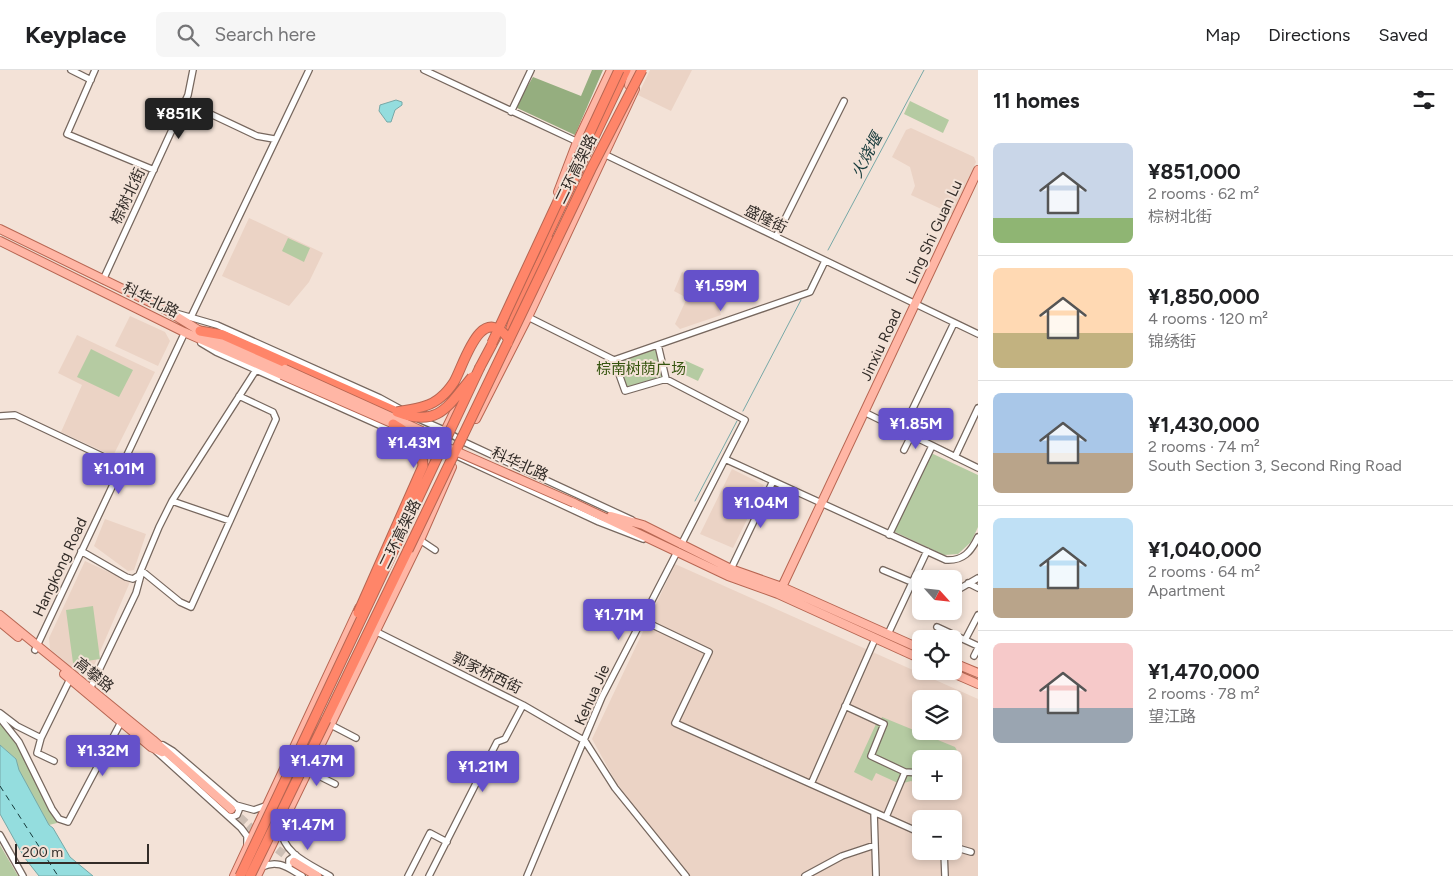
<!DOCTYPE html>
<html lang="en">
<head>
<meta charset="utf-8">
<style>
  body { margin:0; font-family:Figtree,"Noto Sans SC",sans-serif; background:#f6f6f6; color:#202124; height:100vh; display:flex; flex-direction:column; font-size:19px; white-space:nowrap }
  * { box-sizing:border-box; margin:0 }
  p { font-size:16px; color:#757577 }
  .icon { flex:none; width:28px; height:28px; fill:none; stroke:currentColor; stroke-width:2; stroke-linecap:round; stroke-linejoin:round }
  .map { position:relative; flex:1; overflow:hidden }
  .side { display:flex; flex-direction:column; background:#fff; width:475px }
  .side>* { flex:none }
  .needle { width:32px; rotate:117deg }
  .controls { position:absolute; left:912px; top:500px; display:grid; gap:10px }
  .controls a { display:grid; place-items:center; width:50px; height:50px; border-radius:8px; background:#fff; box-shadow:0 2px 8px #0003; font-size:25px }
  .scale { position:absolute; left:15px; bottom:12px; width:134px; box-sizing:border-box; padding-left:5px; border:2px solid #322c28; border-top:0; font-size:14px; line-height:18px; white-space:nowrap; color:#322c28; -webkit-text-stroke:4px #f3e2d7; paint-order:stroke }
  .price { position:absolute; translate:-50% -42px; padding:0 11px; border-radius:5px; background:#6551ca; color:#fff; font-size:16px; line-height:32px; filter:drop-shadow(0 1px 2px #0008) }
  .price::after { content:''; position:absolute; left:50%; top:30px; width:15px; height:11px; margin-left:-8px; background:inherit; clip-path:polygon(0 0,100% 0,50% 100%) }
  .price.selected { background:#222; color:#fff }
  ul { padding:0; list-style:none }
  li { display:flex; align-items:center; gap:15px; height:125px; padding:0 15px }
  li+li { border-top:1px solid #e0e0e0 }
  li span { display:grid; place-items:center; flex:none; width:140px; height:100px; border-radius:8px; color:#555 }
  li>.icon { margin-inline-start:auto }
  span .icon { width:60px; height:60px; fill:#fffc; stroke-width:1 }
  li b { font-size:21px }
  h2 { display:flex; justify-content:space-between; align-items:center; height:60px; padding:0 15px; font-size:21px }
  header { display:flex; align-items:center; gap:30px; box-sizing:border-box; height:70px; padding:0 25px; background:#fff; border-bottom:1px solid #e0e0e0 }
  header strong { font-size:24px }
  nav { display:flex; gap:28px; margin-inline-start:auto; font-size:18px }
  .search { width:350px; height:45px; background:#f6f6f6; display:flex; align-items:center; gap:12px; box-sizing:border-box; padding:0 18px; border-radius:8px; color:#757577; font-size:19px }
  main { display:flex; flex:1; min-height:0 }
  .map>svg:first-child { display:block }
  .built { fill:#ebd3c5; fill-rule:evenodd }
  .green { fill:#b5cba2 }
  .forest { fill:#95ae7f }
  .water { fill:#94ddde; stroke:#77a8a7 }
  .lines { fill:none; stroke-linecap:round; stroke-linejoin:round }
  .stream { stroke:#77a8a7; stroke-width:1 }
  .ferry { stroke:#163a3b; stroke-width:1; stroke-dasharray:6 5; stroke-linecap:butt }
  .major-tunnel { stroke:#ccbeb4; stroke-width:8; stroke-dasharray:8 4; stroke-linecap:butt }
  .minor-casing { stroke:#76675e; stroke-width:8 }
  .major-casing { stroke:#b76652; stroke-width:10 }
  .highway-casing { stroke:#b76652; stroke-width:11 }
  .minor { stroke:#fff; stroke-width:5.5 }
  .major { stroke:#ffb6a5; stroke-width:8 }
  .highway { stroke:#ff8569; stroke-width:9 }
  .major-bridge-casing { stroke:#b76652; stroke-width:10; stroke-linecap:butt }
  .highway-bridge-casing { stroke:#b76652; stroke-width:11; stroke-linecap:butt }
  .major-bridge { stroke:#ffb6a5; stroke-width:8 }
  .highway-bridge { stroke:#ff8569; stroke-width:9 }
  .labels { text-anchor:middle; stroke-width:4; stroke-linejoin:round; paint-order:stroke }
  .street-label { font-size:15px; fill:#322c28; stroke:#f3e2d7 }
  .park-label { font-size:15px; fill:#36550f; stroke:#f3e2d7 }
  .water-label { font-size:16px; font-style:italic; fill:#163a3b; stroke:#f3e2d7 }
</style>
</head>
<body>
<header>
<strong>Keyplace</strong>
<div class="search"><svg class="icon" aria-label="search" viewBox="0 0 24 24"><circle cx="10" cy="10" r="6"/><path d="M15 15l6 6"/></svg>Search here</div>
<nav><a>Map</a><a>Directions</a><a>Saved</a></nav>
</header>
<main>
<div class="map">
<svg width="978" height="806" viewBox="0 0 978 806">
  <rect width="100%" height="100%" fill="#f3e2d7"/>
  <path class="built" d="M650,0h42l-21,41 -33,-16z
    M911,58l63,29 2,5 -24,52 -41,-19 4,-9 -5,-19 -18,-10 14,-27z
    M249,148l74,35 -14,29 -20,24 -67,-30z
    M682,202l17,8 7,-2 3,3 12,34 -41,14 -5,-5 12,-26 -13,-7z
    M130,246l35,16 5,9 -12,25 -43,-20z
    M77,265l78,37 -42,84 -52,-24 21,-47 -24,-12z
    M732,399l32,16 -31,63 -33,-14z
    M105,449l41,15 -12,36 -6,1 -34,-25z
    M85,491l45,21 -37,86 -16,4 -27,-23 -1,-11z
    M675,494l303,135v177h-290l-71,-92 -25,-45zM921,629h33v32h-33zM921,689h33v32h-33zM921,749h33v32h-33z"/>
  <path class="green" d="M910,31l39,19 -6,13 -39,-19z
    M288,168l22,10 -6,14 -22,-11z
    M658,275l8,34 -41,12 -11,-31z
    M91,279l42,21 -14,27 -42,-20z
    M684,290l20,9 -6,12 -19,-9z
    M931,383l47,22v52l-7,15 -13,12 -14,1 -51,-24z
    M93,536l7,53 -27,4 -7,-53z
    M882,647l73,30 7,12 -6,4 -2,-4h-33v26l-10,-4 -11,3 -24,-11 -4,8 -18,-9 22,-48 3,1z
    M0,651l20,24 30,51 7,27 -8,2 -31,-55 -2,-11 -16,-14z
    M0,775l18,31h-18z"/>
  <path class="forest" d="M592,0h11l-28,65 -60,-28 18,-30 48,19z"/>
  <path class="water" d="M396,30l6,2v3l-7,5 -4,12h-4l-8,-11 1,-6z
    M0,675l16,14 3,11 30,55 4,3 17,29 23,19h-54l-15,-19 -24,-43z"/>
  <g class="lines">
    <path class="stream" d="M828,180l96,-180
      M808,218l10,-20
      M743,341l58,-111
      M695,431l42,-80"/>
    <path class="ferry" d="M0,716l58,90"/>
    <path class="major-tunnel" d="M231,739l28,26
      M268,772l26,20"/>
    <defs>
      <path id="minor" d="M71,0l20,10
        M95,0l-28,64 87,36
        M424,0l156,73
        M185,32l72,34 17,3
        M511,42l20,-42
        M606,85l372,179
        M776,167l68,-136
        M103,210l85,-185 5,-25
        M172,242l45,13 163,73 22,12
        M191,247l118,-247
        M528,247l86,43 11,31 41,-12 79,41 -64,125
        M201,273l15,9 190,85
        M658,275l8,34
        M614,290l196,-68 15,-31
        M864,342l114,56
        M0,346l15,-1 106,50
        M419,349l25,11 20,12 168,78
        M902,361l52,-108
        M415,370l42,16 142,66 44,17
        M904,380l7,-14
        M955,387l23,-49
        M725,389l221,101c17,1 25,-8 32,-23
        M172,431l58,20
        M889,465l43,-89
        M420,470l15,10
        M81,481l45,26 7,2 6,-4 20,-48 13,-26 84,-131
        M731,499l42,-88
        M883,500l38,16
        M968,513l10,5
        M954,522l24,-14
        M642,550l67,32 -34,71 136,61
        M937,557l41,19
        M375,561l148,74 62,36 30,47 71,88
        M888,564l39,-83
        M875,569l-64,145 110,49
        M965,570l13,-25
        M35,580l150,-318
        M974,586l4,-8
        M89,621l47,-98 6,-22 38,31 11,5 85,-188 -3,-7 -34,-16
        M845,636l39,18 -13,32 34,16 -19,45
        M0,643l17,13 24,12
        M0,648l19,24 33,67 7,10 9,3 53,-100
        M331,655l25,13
        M163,675l10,6 63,54 18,5 14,-5
        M156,681l85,77 6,8v10
        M54,691l-17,-8 4,-15 29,-59
        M309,701l26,13
        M905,702l16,1
        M874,742l2,64
        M228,746l4,1 5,-2 2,-5 -3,-5
        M281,758c1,26 29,36 49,48
        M0,765l23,41
        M954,777l17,5
        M944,781l1,25
        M262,797c16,-8 26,1 40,9
        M289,798v-8l7,-5
        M408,806l22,-43 17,9
        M429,806l68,-134 8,-3 18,-34
        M527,806l75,-179 75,-145
        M805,806l37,-20 33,-11"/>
      <path id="major" d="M629,15l4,-15
        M558,122l19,-50 34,-72
        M0,159l166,81 34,21 85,38
        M0,171l184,91 98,43
        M476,349l52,-102 107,-228
        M423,406l40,-82
        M574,433l154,73 50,18 143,65
        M611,446l32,9 88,44 51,18 139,62
        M782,517l196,-417
        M0,545l153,125 78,69
        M0,552l18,15
        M954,593l24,10
        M948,601l30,13
        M64,604l87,73 11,5
        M294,792l23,14
        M234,806l125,-268
        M257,806l163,-336 32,-73"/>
      <path id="highway" d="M542,176l84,-176
        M200,261l23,4 174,77
        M510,261l7,-21 34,-69
        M480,297l16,-30
        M326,650l82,-170"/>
    </defs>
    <use href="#minor" class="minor-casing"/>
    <use href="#major" class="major-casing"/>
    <use href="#highway" class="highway-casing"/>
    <use href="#minor" class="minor"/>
    <use href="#major" class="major"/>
    <use href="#highway" class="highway"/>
    <defs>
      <path id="major-bridge" d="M285,299l137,62
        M282,305l292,128"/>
      <path id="highway-bridge" d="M492,273l127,-273
        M397,342c15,-3 32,-4 44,-15 5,-4 9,-9 13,-15 10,-17 26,-80 54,-44v5
        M397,342c42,16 51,-6 75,-35
        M408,480l183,-381 51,-99
        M358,543l65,-147c-1,-22 -11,-31 -30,-42
        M240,806l240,-509
        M250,806l76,-156"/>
    </defs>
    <use href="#major-bridge" class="major-bridge-casing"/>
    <use href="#highway-bridge" class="highway-bridge-casing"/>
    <use href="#major-bridge" class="major-bridge"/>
    <use href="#highway-bridge" class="highway-bridge"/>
  </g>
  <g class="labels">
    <g class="street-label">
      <text transform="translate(576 99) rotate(-64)" y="5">二环高架路</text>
      <text transform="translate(128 126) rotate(-65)" y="5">棕树北街</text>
      <text transform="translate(766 149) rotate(26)" y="5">盛隆街</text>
      <text transform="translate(934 162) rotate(-65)" y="5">Ling Shi Guan Lu</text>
      <text transform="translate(151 230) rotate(26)" y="5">科华北路</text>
      <text transform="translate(881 275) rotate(-65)" y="5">Jinxiu Road</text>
      <text transform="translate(520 394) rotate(24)" y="5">科华北路</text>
      <text transform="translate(400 464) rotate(-64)" y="5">二环高架路</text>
      <text transform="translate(60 497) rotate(-65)" y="5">Hangkong Road</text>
      <text transform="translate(487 603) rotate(26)" y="5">郭家桥西街</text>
      <text transform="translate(94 605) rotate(39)" y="5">高攀路</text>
      <text transform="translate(592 625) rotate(-66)" y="5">Kehua Jie</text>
    </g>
    <g class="park-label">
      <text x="641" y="304">棕南树荫广场</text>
    </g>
    <g class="water-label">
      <text transform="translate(866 85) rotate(-62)" y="6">火烧堰</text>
    </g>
  </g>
</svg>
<div class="controls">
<a><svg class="needle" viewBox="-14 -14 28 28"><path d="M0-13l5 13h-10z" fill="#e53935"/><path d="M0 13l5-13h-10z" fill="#757577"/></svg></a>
<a><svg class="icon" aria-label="locate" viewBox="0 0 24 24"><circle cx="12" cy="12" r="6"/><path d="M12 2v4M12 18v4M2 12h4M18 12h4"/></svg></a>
<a><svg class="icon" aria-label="layers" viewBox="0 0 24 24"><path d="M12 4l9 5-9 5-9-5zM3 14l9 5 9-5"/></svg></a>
<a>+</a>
<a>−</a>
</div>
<div class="scale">200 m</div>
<b class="price selected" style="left:179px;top:70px">¥851K</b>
<b class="price" style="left:721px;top:242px">¥1.59M</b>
<b class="price" style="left:916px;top:380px">¥1.85M</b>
<b class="price" style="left:414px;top:399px">¥1.43M</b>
<b class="price" style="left:119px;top:425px">¥1.01M</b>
<b class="price" style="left:761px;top:459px">¥1.04M</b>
<b class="price" style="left:619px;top:571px">¥1.71M</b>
<b class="price" style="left:103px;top:707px">¥1.32M</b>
<b class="price" style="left:317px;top:717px">¥1.47M</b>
<b class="price" style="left:483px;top:723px">¥1.21M</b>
<b class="price" style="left:308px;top:781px">¥1.47M</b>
</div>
<section class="side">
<h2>11 homes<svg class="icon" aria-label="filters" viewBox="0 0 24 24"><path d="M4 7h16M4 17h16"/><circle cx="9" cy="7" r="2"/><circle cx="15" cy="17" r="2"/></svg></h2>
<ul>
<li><span style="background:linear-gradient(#c9d6e8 75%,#8fb573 0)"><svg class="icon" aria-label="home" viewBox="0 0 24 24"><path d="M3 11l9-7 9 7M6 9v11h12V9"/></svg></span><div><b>¥851,000</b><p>2 rooms · 62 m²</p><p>棕树北街</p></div></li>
<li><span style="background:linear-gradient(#ffd9b3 65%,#c2b280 0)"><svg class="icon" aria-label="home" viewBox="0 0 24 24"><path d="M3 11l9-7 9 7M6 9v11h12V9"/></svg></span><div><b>¥1,850,000</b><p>4 rooms · 120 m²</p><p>锦绣街</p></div></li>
<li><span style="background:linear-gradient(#a9c7e8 60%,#b9a48a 0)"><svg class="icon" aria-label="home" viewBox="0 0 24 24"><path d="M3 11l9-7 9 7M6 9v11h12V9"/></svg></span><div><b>¥1,430,000</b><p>2 rooms · 74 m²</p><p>South Section 3, Second Ring Road</p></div></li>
<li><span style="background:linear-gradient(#bfe0f5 70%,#b9a48a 0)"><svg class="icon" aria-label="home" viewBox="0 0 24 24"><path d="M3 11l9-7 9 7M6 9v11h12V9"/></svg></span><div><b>¥1,040,000</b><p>2 rooms · 64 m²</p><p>Apartment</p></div></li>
<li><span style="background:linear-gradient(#f6c9c9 65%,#9aa5b1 0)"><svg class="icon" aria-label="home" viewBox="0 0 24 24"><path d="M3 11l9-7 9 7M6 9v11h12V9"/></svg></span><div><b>¥1,470,000</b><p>2 rooms · 78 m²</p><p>望江路</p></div></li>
</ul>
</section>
</main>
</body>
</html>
